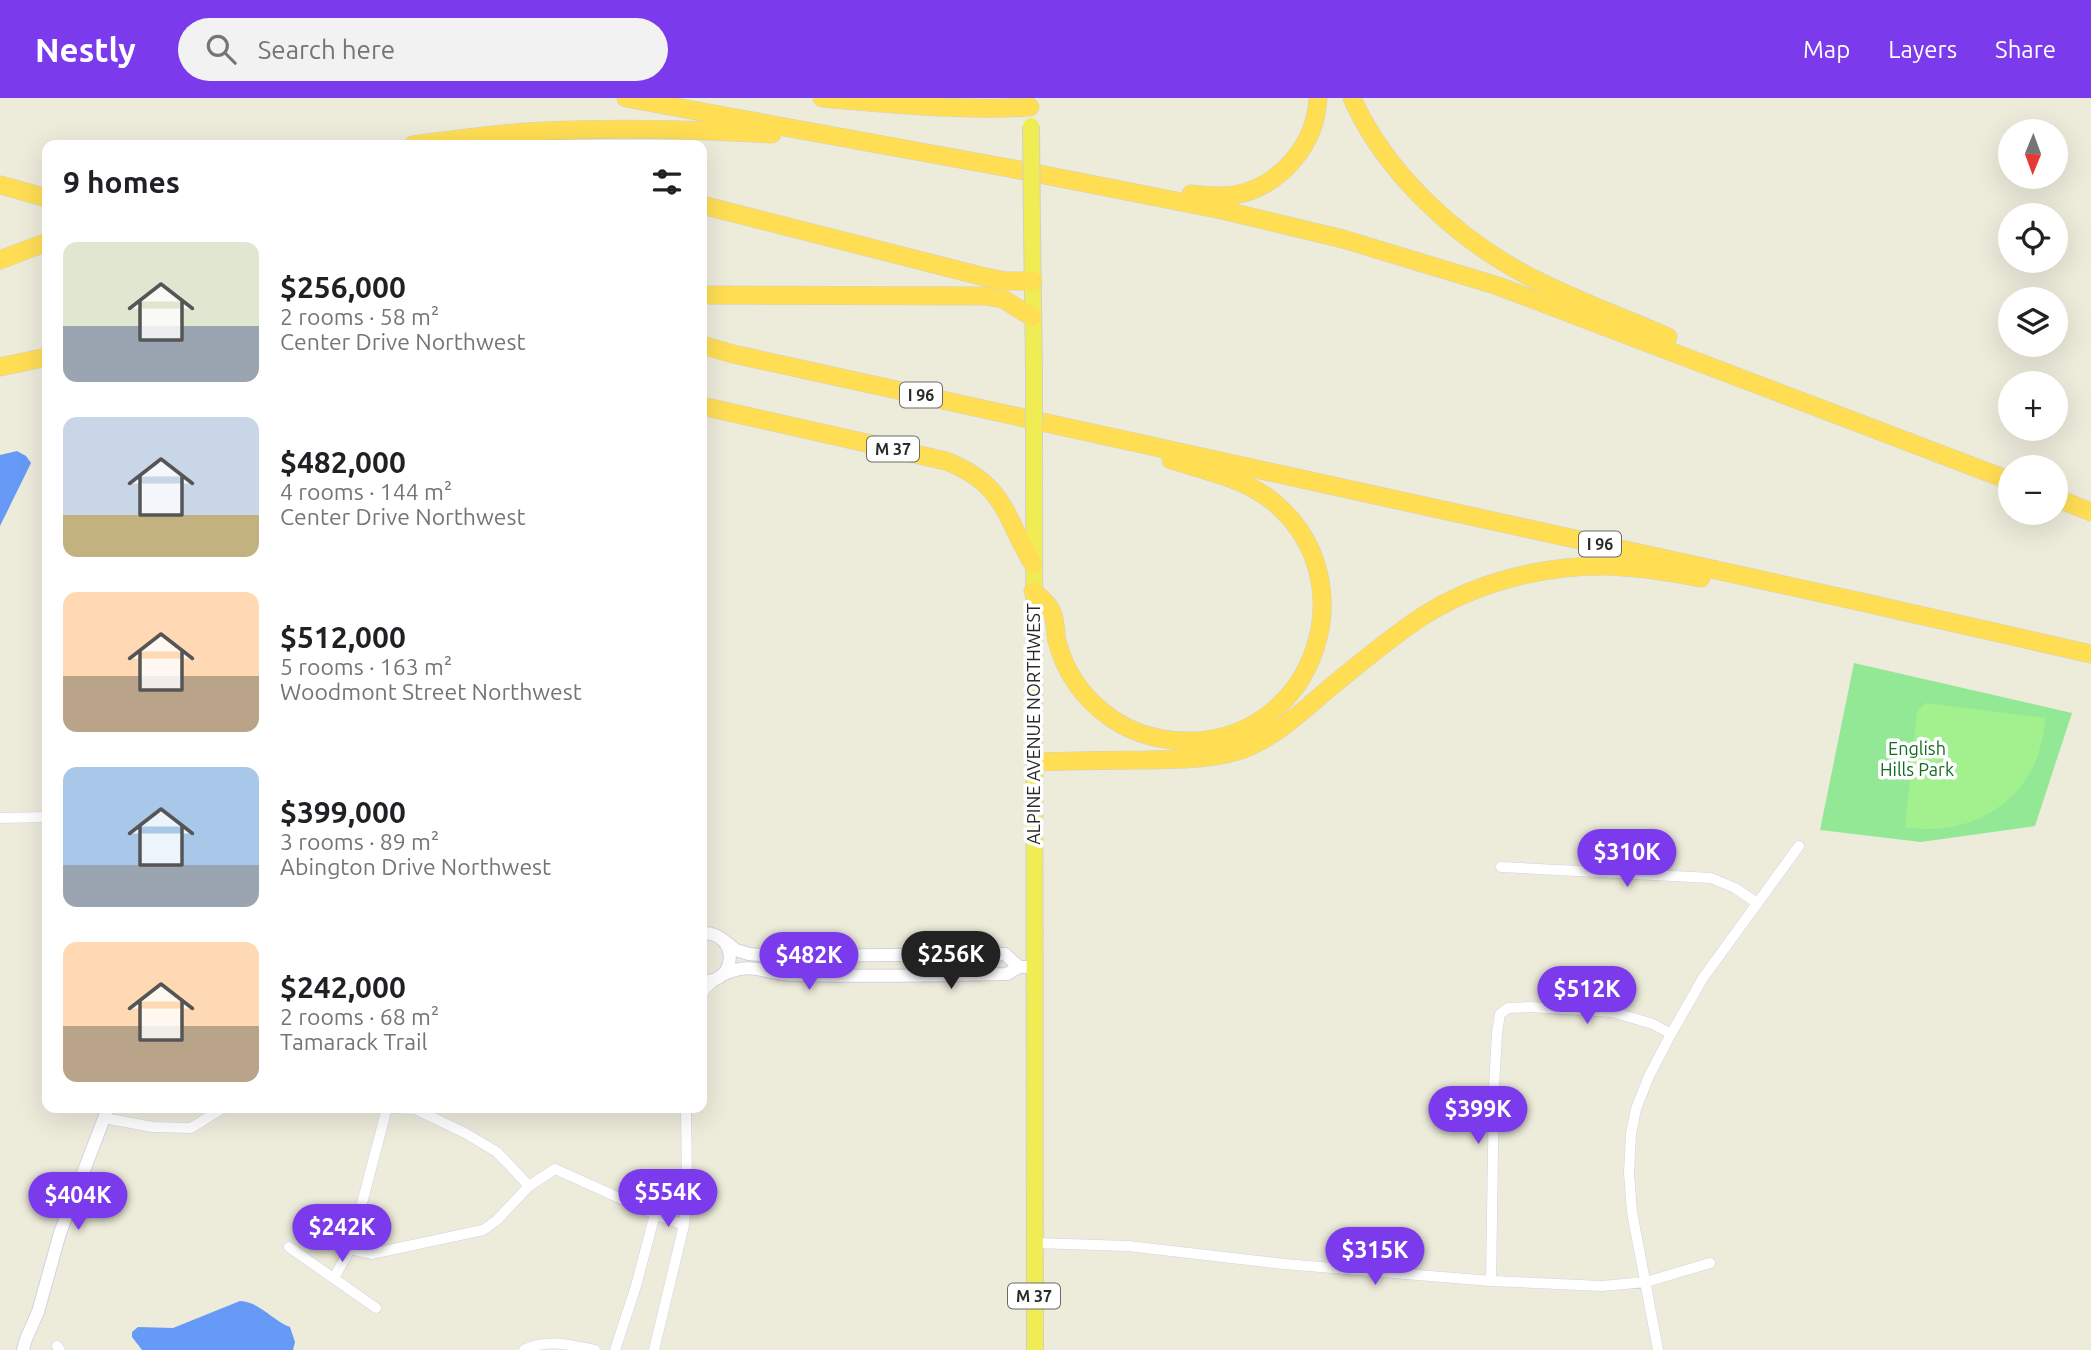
<!DOCTYPE html>
<html lang="en">
<head>
<meta charset="utf-8">
<style>
  body { margin:0; font-family:Ubuntu,sans-serif; background:#f2f2f2; color:#202124; height:100vh; display:flex; flex-direction:column; font-size:26px; white-space:nowrap }
  * { box-sizing:border-box; margin:0 }
  p { font-size:23px; color:#757577 }
  .icon { flex:none; width:38px; height:38px; fill:none; stroke:currentColor; stroke-width:2; stroke-linecap:round; stroke-linejoin:round }
  .map { position:relative; flex:1; overflow:hidden }
  .side { position:absolute; left:42px; top:42px; width:665px; height:973px; display:flex; flex-direction:column; background:#fff; border-radius:14px; box-shadow:0 7px 28px #0002 }
  .side>* { flex:none }
  .needle { width:46px; rotate:181deg }
  .tools { position:absolute; left:1998px; top:21px; display:grid; gap:14px }
  .tools a { display:grid; place-items:center; width:70px; height:70px; border-radius:50%; background:#fff; box-shadow:0 7px 28px #0002; font-size:35px }
  .price { position:absolute; translate:-50% -60px; padding:0 16px; border-radius:24px; background:#7c3aed; color:#fff; font-size:23px; line-height:46px; filter:drop-shadow(0 2px 4px #0008) }
  .price::after { content:''; position:absolute; left:50%; top:42px; width:21px; height:16px; margin-left:-10px; background:inherit; clip-path:polygon(0 0,100% 0,50% 100%) }
  .price.current { background:#222; color:#fff }
  ul { padding:0; list-style:none }
  li { display:flex; align-items:center; gap:21px; height:175px; padding:0 21px }
  li span { display:grid; place-items:center; flex:none; width:196px; height:140px; border-radius:14px; color:#555 }
  li>.icon { margin-inline-start:auto }
  span .icon { width:84px; height:84px; fill:#fffc; stroke-width:1 }
  li b { font-size:30px }
  h2 { display:flex; justify-content:space-between; align-items:center; height:84px; padding:0 21px; font-size:30px }
  header { display:flex; align-items:center; gap:42px; box-sizing:border-box; height:98px; padding:0 35px; background:#7c3aed; color:#fff }
  header strong { font-size:33px }
  nav { display:flex; gap:38px; margin-inline-start:auto; font-size:24px }
  .search { width:490px; height:63px; background:#f2f2f2; display:flex; align-items:center; gap:18px; box-sizing:border-box; padding:0 24px; border-radius:38px; color:#757577; font-size:26px }
  .map>svg:first-child { display:block }
  .green { fill:#93e896 }
  .pitch { fill:#a2f08e }
  .water { fill:#669af6 }
  .lines { fill:none; stroke-linecap:round; stroke-linejoin:round }
  .minor-casing { stroke:#d4d0e4; stroke-width:11 }
  .tertiary-casing { stroke:#d4d0e4; stroke-width:14 }
  .trunk-casing { stroke:#d0d0d0; stroke-width:18 }
  .motorway-casing { stroke:#d0d0d0; stroke-width:19 }
  .minor { stroke:#fff; stroke-width:10 }
  .tertiary { stroke:#fff; stroke-width:12 }
  .trunk { stroke:#f0ec54; stroke-width:16 }
  .motorway { stroke:#ffde54; stroke-width:18 }
  .trunk-bridge-casing { stroke:#d0d0d0; stroke-width:18; stroke-linecap:butt }
  .trunk-bridge { stroke:#f0ec54; stroke-width:16 }
  .labels { text-anchor:middle; stroke-width:7; stroke-linejoin:round; paint-order:stroke }
  .shield { fill:#fff; stroke:#6a6a6a; stroke-width:2 }
  .shield-label { font-size:16px; font-weight:bold; fill:#2a2a2a }
  .street-label { font-size:18px; fill:#2a2a2a; stroke:#fff }
  .park-label { font-size:18px; fill:#156c24; stroke:#fff }
</style>
</head>
<body>
<header>
<strong>Nestly</strong>
<div class="search"><svg class="icon" aria-label="search" viewBox="0 0 24 24"><circle cx="10" cy="10" r="6"/><path d="M15 15l6 6"/></svg>Search here</div>
<nav><a>Map</a><a>Layers</a><a>Share</a></nav>
</header>
<div class="map">
<svg width="2091" height="1252" viewBox="0 0 2091 1252">
  <rect width="100%" height="100%" fill="#edecdb"/>
  <path class="green" d="M1854,565l218,50 -37,113 -114,16 -101,-12z"/>
  <path class="pitch" d="M1926,605l120,15c-3,18 -6,37 -15,53 -25,45 -76,65 -126,56l12,-114 1,-3z"/>
  <path class="water" d="M17,353l9,5 5,7 -31,63v-71z
    M240,1203c20,1 32,19 50,26l5,15 -2,8h-151l-10,-13v-5l6,-5 35,1z"/>
  <g class="lines">
    <defs>
      <path id="minor" d="M0,720l47,-1
        M1501,769l210,11 24,10 22,15
        M702,898l3,-7 10,-9
        M388,1010l27,1 50,24 32,19 32,34
        M104,1020l49,9 38,1 32,-20
        M1034,1145l94,3 156,18 207,17 111,5 44,-4 64,-19
        M289,1149l87,61
        M350,1151l21,5 112,-24 14,-10 32,-34 26,-17 100,45 29,11
        M334,1180l16,-29 37,-141
        M1491,1183l3,-194 3,-54 3,-19 8,-6 21,-1 83,5 41,12 18,10
        M57,1248l3,4
        M524,1252c22,-12 47,-5 71,0
        M615,1252l21,-64 19,-72
        M654,1252l30,-125 3,-33 -1,-84
        M1658,1252l-26,-138 -3,-39 2,-39 5,-25 13,-33 22,-42 32,-56 96,-132"/>
      <path id="tertiary" d="M702,835c38,-1 36,51 0,48
        M722,841l14,11 13,4 25,2 231,-2 14,13
        M722,877c32,-15 42,0 74,0 70,2 140,0 211,-1l12,-7h16
        M23,1252l3,-11 12,-27 22,-79 48,-125"/>
      <path id="trunk" d="M1032,130l2,141
        M1034,327l1,925"/>
      <path id="motorway" d="M626,0l383,70 213,42 121,29 155,47 513,195
        M822,0c70,6 138,13 208,9
        M1352,0c34,76 105,141 178,179 44,23 92,40 138,60
        M413,47c37,-5 74,-10 112,-13 82,-5 165,-3 247,2
        M0,87l47,13
        M1191,96c14,2 29,3 44,1 46,-9 81,-51 83,-97
        M702,107l279,71 25,5h27
        M0,162l47,-18
        M702,197l284,1 17,3 29,18
        M702,247l31,9 1124,247 234,53
        M0,269l47,-10
        M702,308l244,55c60,24 57,53 87,103
        M2056,400l35,14
        M1033,493c6,5 15,12 18,19 5,8 4,22 6,31 8,31 27,58 54,77 24,17 55,24 85,23 119,-7 170,-157 81,-236 -29,-26 -70,-34 -106,-45
        M1035,664c37,-1 74,-2 111,-2 32,-1 64,0 95,-10 41,-15 73,-51 107,-77 23,-19 47,-38 72,-55 53,-35 123,-53 187,-52 32,1 63,6 94,12"/>
    </defs>
    <use href="#minor" class="minor-casing"/>
    <use href="#tertiary" class="tertiary-casing"/>
    <use href="#trunk" class="trunk-casing"/>
    <use href="#motorway" class="motorway-casing"/>
    <use href="#minor" class="minor"/>
    <use href="#tertiary" class="tertiary"/>
    <use href="#trunk" class="trunk"/>
    <use href="#motorway" class="motorway"/>
    <defs>
      <path id="trunk-bridge" d="M1031,28l1,102
        M1034,271v56"/>
    </defs>
    <use href="#trunk-bridge" class="trunk-bridge-casing"/>
    <use href="#trunk-bridge" class="trunk-bridge"/>
  </g>
  <g class="labels">
    <g class="shield">
      <rect x="900" y="284.5" width="42" height="25" rx="5"/>
      <rect x="867" y="338.5" width="52" height="25" rx="5"/>
      <rect x="1579" y="433.5" width="42" height="25" rx="5"/>
      <rect x="1008" y="1185.5" width="52" height="25" rx="5"/>
    </g>
    <g class="shield-label">
      <text x="921" y="303">I 96</text>
      <text x="893" y="357">M 37</text>
      <text x="1600" y="452">I 96</text>
      <text x="1034" y="1204">M 37</text>
    </g>
    <g class="street-label">
      <text transform="translate(1034 626) rotate(-90)" y="6">ALPINE AVENUE NORTHWEST</text>
    </g>
    <g class="park-label">
      <text x="1917" y="657">English<tspan x="1917" dy="21">Hills Park</tspan></text>
    </g>
  </g>
</svg>
<div class="tools">
<a><svg class="needle" viewBox="-14 -14 28 28"><path d="M0-13l5 13h-10z" fill="#e53935"/><path d="M0 13l5-13h-10z" fill="#757577"/></svg></a>
<a><svg class="icon" aria-label="locate" viewBox="0 0 24 24"><circle cx="12" cy="12" r="6"/><path d="M12 2v4M12 18v4M2 12h4M18 12h4"/></svg></a>
<a><svg class="icon" aria-label="layers" viewBox="0 0 24 24"><path d="M12 4l9 5-9 5-9-5zM3 14l9 5 9-5"/></svg></a>
<a>+</a>
<a>−</a>
</div>
<b class="price" style="left:1627px;top:791px">$310K</b>
<b class="price current" style="left:951px;top:893px">$256K</b>
<b class="price" style="left:809px;top:894px">$482K</b>
<b class="price" style="left:1587px;top:928px">$512K</b>
<b class="price" style="left:1478px;top:1048px">$399K</b>
<b class="price" style="left:668px;top:1131px">$554K</b>
<b class="price" style="left:78px;top:1134px">$404K</b>
<b class="price" style="left:342px;top:1166px">$242K</b>
<b class="price" style="left:1375px;top:1189px">$315K</b>
<section class="side">
<h2>9 homes<svg class="icon" aria-label="filters" viewBox="0 0 24 24"><path d="M4 7h16M4 17h16"/><circle cx="9" cy="7" r="2"/><circle cx="15" cy="17" r="2"/></svg></h2>
<ul>
<li><span style="background:linear-gradient(#dfe7d0 60%,#9aa5b1 0)"><svg class="icon" aria-label="home" viewBox="0 0 24 24"><path d="M3 11l9-7 9 7M6 9v11h12V9"/></svg></span><div><b>$256,000</b><p>2 rooms · 58 m²</p><p>Center Drive Northwest</p></div></li>
<li><span style="background:linear-gradient(#c9d6e8 70%,#c2b280 0)"><svg class="icon" aria-label="home" viewBox="0 0 24 24"><path d="M3 11l9-7 9 7M6 9v11h12V9"/></svg></span><div><b>$482,000</b><p>4 rooms · 144 m²</p><p>Center Drive Northwest</p></div></li>
<li><span style="background:linear-gradient(#ffd9b3 60%,#b9a48a 0)"><svg class="icon" aria-label="home" viewBox="0 0 24 24"><path d="M3 11l9-7 9 7M6 9v11h12V9"/></svg></span><div><b>$512,000</b><p>5 rooms · 163 m²</p><p>Woodmont Street Northwest</p></div></li>
<li><span style="background:linear-gradient(#a9c7e8 70%,#9aa5b1 0)"><svg class="icon" aria-label="home" viewBox="0 0 24 24"><path d="M3 11l9-7 9 7M6 9v11h12V9"/></svg></span><div><b>$399,000</b><p>3 rooms · 89 m²</p><p>Abington Drive Northwest</p></div></li>
<li><span style="background:linear-gradient(#ffd9b3 60%,#b9a48a 0)"><svg class="icon" aria-label="home" viewBox="0 0 24 24"><path d="M3 11l9-7 9 7M6 9v11h12V9"/></svg></span><div><b>$242,000</b><p>2 rooms · 68 m²</p><p>Tamarack Trail</p></div></li>
</ul>
</section>
</div>
</body>
</html>
